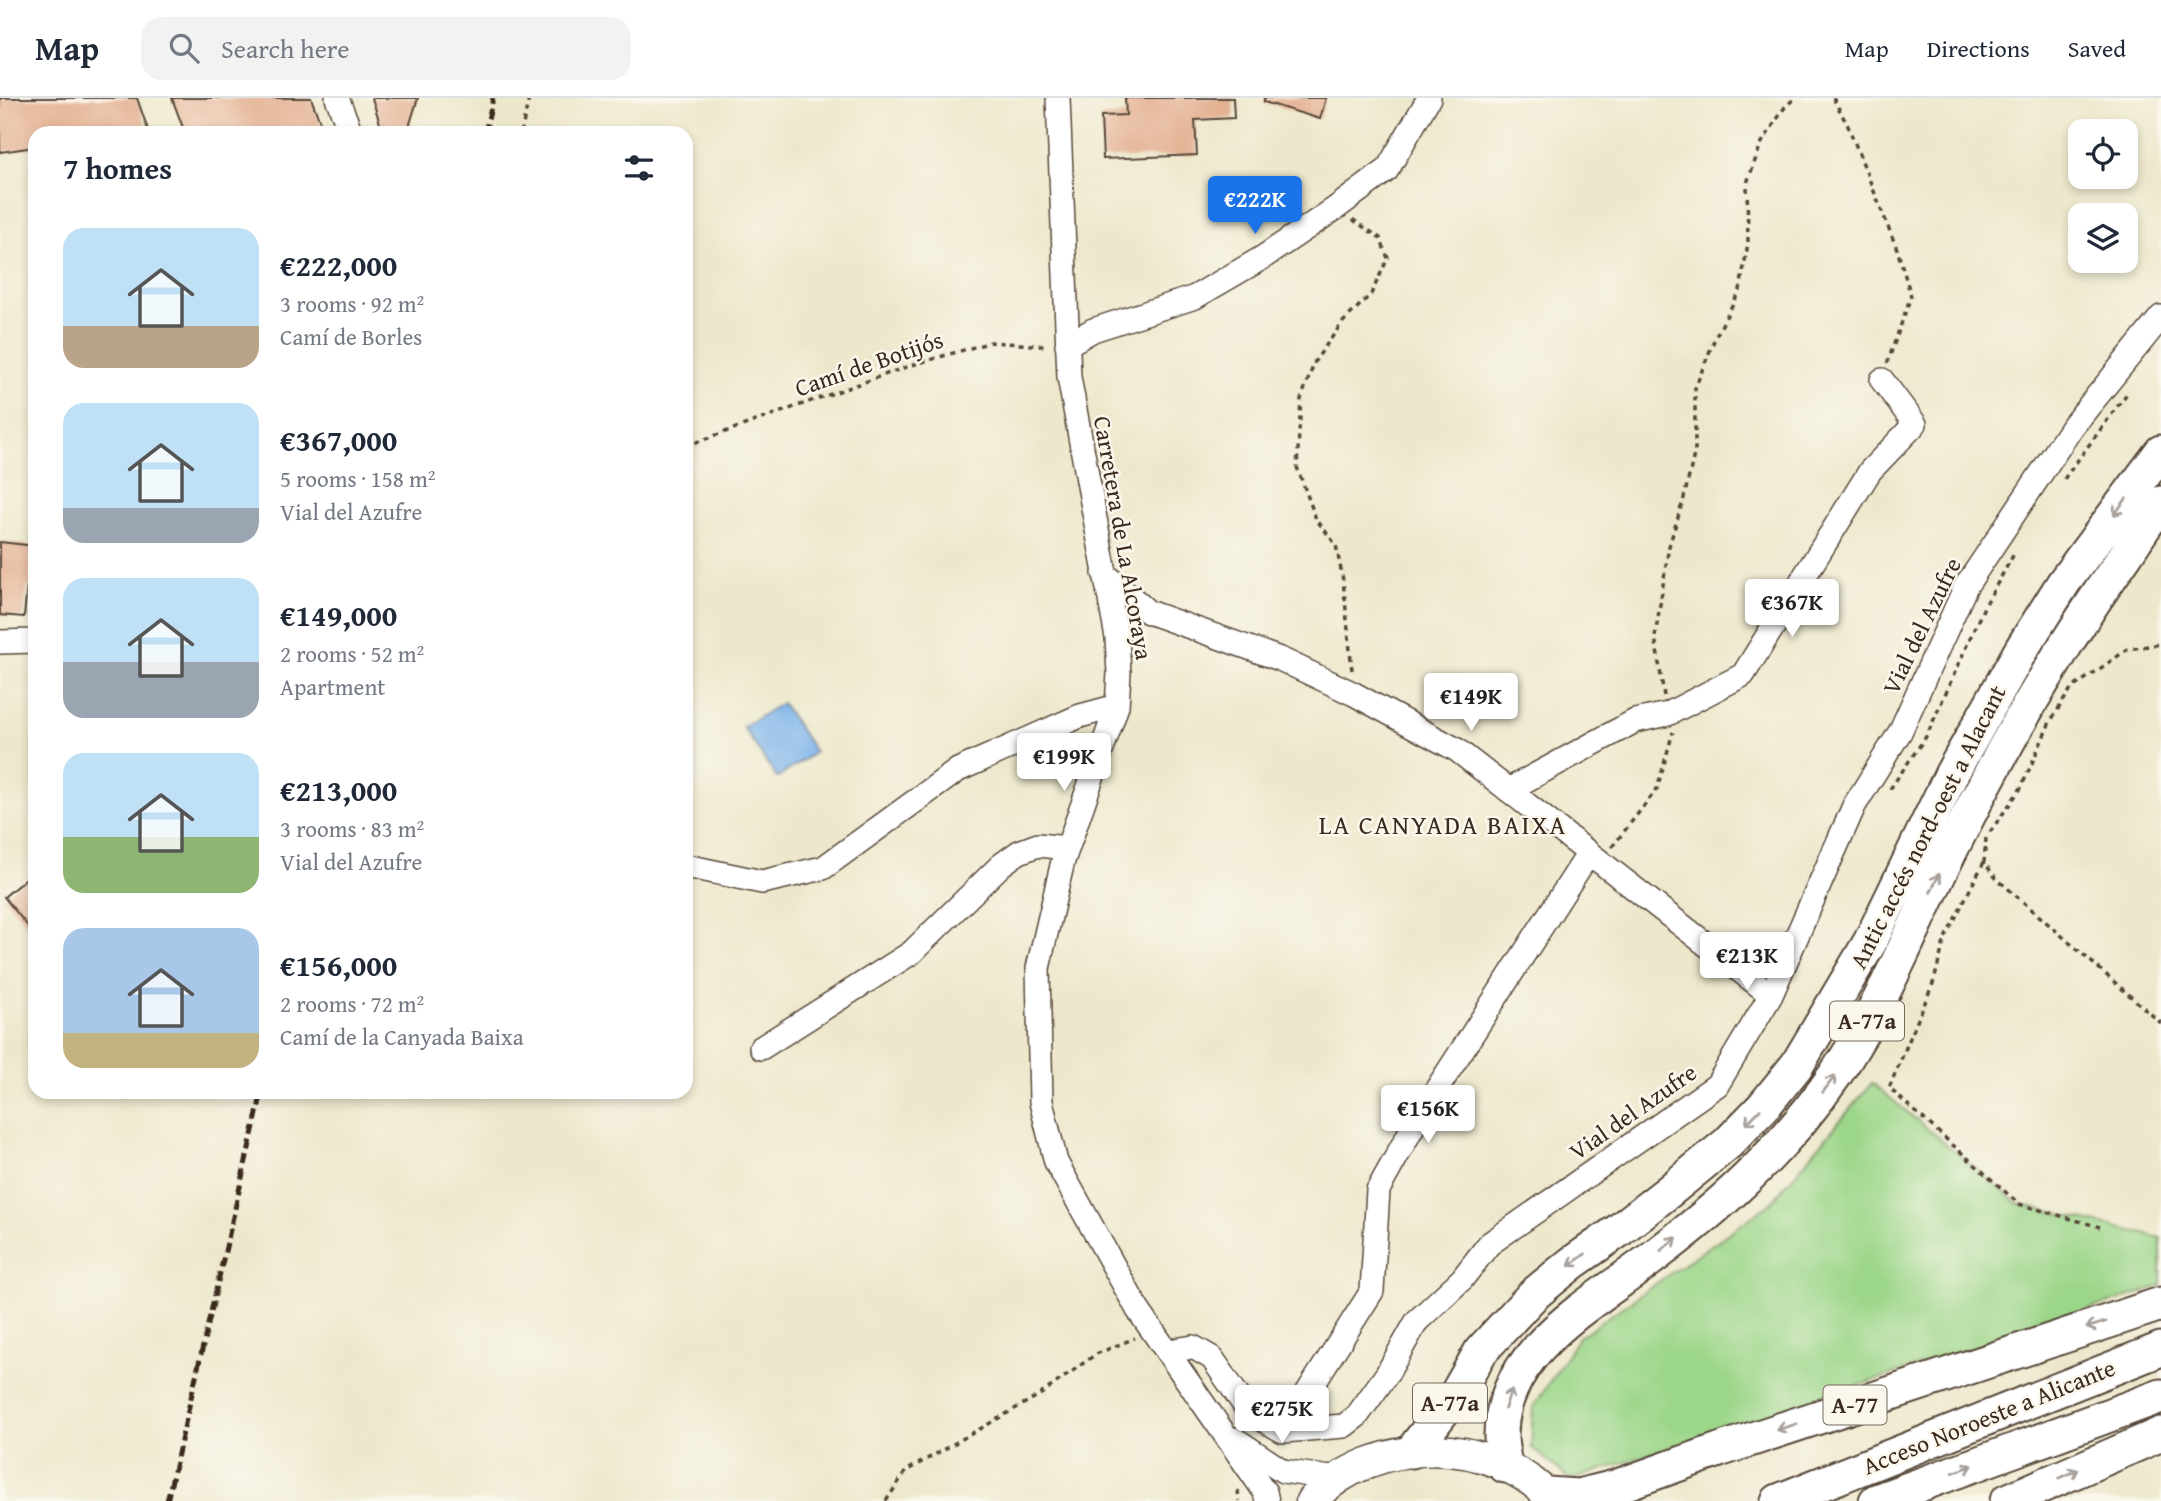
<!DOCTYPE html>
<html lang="en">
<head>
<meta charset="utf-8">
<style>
  body { margin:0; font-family:"Gentium Book Plus",serif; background:#f2f2f3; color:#1f2937; height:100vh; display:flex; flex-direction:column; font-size:26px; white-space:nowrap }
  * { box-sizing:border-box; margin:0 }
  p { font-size:23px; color:#747a83 }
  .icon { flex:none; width:38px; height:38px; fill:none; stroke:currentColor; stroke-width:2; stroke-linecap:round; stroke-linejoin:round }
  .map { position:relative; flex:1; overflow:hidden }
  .panel { position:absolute; left:28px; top:28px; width:665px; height:973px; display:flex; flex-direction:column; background:#fff; border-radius:21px; box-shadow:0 4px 10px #0003 }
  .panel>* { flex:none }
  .buttons { position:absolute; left:2068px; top:21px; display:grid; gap:14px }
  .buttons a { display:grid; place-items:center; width:70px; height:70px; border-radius:14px; background:#fff; box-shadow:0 4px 10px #0003; font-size:35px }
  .price { position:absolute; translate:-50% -60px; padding:0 16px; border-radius:7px; background:#fff; color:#222; font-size:23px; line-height:46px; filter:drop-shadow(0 2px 4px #0008) }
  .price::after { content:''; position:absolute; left:50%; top:42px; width:21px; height:16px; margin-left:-10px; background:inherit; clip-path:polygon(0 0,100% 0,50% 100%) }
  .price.active { background:#1a73e8; color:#fff }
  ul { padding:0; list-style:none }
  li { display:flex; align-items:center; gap:21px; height:175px; padding:0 35px }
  li span { display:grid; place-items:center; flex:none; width:196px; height:140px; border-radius:21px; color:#555 }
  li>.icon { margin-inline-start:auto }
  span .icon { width:84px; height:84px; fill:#fffc; stroke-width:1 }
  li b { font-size:30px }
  h2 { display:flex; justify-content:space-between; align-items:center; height:84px; padding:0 35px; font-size:30px }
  header { display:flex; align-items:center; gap:42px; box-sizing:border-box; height:98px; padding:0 35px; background:#fff; border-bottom:2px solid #e0e1e3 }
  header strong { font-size:33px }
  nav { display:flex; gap:38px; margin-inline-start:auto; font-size:24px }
  .search { width:490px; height:63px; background:#f2f2f3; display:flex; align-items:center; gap:18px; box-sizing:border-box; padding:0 24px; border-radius:21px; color:#747a83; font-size:26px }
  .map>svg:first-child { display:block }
  .green { fill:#9cd689; stroke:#6c8054; stroke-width:2 }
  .water { fill:#7cb3eb; stroke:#5c6e84; stroke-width:2 }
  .building { fill:#e3af90 }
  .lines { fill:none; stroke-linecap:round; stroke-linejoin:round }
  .minor-casing { stroke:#564638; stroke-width:26 }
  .major-casing { stroke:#564638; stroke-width:33 }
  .highway-casing { stroke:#564638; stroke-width:37 }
  .path { stroke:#564638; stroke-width:3.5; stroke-dasharray:5 5; stroke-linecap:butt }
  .minor { stroke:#fff; stroke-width:23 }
  .major { stroke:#fff; stroke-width:30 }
  .highway { stroke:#fff; stroke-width:33 }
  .rail { stroke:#3b2a1e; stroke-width:5; stroke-dasharray:10 5; stroke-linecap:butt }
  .oneway { stroke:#a79f9a }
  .labels { text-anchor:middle; stroke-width:5; stroke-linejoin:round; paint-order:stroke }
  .shield { fill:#fbf7ec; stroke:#75685c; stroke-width:2 }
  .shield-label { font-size:23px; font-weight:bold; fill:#3b2a1e }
  .street-label { font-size:24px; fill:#3b2a1e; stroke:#fbf7ec }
  .neighbourhood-label { font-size:26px; letter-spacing:2px; fill:#3b2a1e; stroke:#fbf7ec }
</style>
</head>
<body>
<header>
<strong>Map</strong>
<div class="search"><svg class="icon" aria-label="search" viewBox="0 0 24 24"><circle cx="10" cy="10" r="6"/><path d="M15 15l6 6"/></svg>Search here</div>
<nav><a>Map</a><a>Directions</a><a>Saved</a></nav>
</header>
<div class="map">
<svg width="2161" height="1403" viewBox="0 0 2161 1403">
  <rect width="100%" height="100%" fill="#fbf7ec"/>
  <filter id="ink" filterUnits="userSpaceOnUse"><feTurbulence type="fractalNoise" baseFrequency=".0143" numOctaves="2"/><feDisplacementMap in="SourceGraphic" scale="14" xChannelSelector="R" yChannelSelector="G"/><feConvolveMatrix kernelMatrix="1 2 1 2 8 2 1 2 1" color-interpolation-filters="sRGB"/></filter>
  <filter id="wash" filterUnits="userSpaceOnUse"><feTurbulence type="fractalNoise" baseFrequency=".00686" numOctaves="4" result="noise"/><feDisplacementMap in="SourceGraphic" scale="28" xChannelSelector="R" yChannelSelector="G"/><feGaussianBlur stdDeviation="1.57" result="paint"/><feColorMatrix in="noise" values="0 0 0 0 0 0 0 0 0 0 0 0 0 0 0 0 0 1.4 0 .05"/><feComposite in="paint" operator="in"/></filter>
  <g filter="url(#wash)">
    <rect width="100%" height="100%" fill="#ede8cc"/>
    <path class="green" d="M1872,985l147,121 142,34v48l-590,194 -40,-33 2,-39 45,-70 192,-134z"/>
    <path class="water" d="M782,605l33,49 -38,26 -34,-51z"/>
    <g id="blocks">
      <path class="building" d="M0,0h137l12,35h-114v14l-35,5z
        M172,0h139l13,35h-139z
        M372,0h46l-11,35h-24z
        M1125,0h108l1,20 -39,2 2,35 -94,4 -2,-43 25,-1z
        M1264,0h62l-6,21 -56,-17z
        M0,444l35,4v41l-8,-1 -3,31 -24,-2z
        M35,773v64l-31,-38z"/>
    </g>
  </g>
  <g filter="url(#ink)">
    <use href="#blocks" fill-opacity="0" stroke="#564638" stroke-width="2"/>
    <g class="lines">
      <defs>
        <path id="minor" d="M337,0l14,35
          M1058,0l11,279 48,261 2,35 -2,33 -54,155 -25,107 3,134 15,60 82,148 127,182 2,9
          M1067,247l26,-15 102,-33 67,-39 74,-50 51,-38 42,-72
          M1104,475l44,39 132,47 74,35 103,56 314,245
          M0,544l35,-1
          M1508,692l127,-69 33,-7 75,-39 127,-204 45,-47 -33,-44
          M686,768l76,16 61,-14 135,-98 122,-54 37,-10
          M761,950l150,-95 90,-88 18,-13 19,-7 29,3
          M1169,1253l24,-4 19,11 37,54 34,19 61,-5 13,-10 30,-42 30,-53 45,-42 27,-35 228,-159 54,-90 83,-189 46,-74 66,-146 106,-159 89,-110
          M1283,1333l89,-140 6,-101 37,-67 174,-270
          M1235,1341l48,32 54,8"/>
        <path id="major" d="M1311,1403c64,-67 179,-68 243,0"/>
        <path id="highway" d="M1412,1353l45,-58 24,-42 52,-56 39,-32 46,-32 50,-39 60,-49 35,-36 34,-42 73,-123 82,-169 69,-123 43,-68 97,-130
          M1505,1368c-1,-9 -4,-20 -4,-29 -1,-83 85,-130 143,-173 73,-54 140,-114 191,-189 49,-71 79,-152 118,-229 51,-103 108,-200 174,-293 11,-17 22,-34 34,-50
          M1547,1396l31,2 37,-9 104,-37 442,-146
          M1778,1403l383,-152
          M1876,1403l285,-105
          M2007,1403l154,-67"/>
      </defs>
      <use href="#minor" class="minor-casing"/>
      <use href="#major" class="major-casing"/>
      <use href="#highway" class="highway-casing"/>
      <path class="path" d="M1833,0l15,28 49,123 14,47 -24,68
        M521,35l8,-35
        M686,348l223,-80 82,-24 57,4
        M2064,381l64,-87
        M1352,572l-9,-90 -7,-35 -20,-26 -19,-52 4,-68 14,-38 27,-38 29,-29 17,-36 -8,-20 -28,-19
        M1664,598l-9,-59 14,-91 15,-48 11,-48v-62l20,-50 25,-48 8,-47 -1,-60 14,-39 24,-37 10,-9
        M1890,691l37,-54 56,-126 32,-57
        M1990,734l31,-44 29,-66 21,-33 57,-40 33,-5
        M1986,740l-2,24 12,16 165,145
        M1612,749l45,-58 16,-57
        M1984,764l-39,76 -11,43 -45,107 130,116 81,23
        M1238,1392l1,11
        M886,1403l20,-30 135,-77 55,-40 39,-16"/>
      <use href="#minor" class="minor"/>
      <use href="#major" class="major"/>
      <use href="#highway" class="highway"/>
      <path class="rail" d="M485,35l8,-35
        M167,1403l95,-409"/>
    </g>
    <defs><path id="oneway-shaft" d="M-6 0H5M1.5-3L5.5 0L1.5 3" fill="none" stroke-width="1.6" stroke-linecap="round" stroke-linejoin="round" transform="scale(1.75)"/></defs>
    <g class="oneway">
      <use href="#oneway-shaft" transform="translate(2120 409) rotate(127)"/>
      <use href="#oneway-shaft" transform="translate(1935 785) rotate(-65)"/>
      <use href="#oneway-shaft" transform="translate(1829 986) rotate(-53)"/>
      <use href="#oneway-shaft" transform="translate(1753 1019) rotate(134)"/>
      <use href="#oneway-shaft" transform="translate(1669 1146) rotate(-39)"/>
      <use href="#oneway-shaft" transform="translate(1577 1162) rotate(144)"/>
      <use href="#oneway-shaft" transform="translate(2096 1227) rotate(162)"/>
      <use href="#oneway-shaft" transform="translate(1508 1301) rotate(-71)"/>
      <use href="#oneway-shaft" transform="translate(1787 1329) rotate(162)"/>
      <use href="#oneway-shaft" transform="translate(1963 1371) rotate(-20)"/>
      <use href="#oneway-shaft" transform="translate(2069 1376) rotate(-24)"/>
    </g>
  </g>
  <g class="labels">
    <g class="shield">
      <rect x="1830" y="903.5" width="74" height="39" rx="5"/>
      <rect x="1413" y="1285.5" width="74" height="39" rx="5"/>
      <rect x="1823.5" y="1287.5" width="63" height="39" rx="5"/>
    </g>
    <g class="shield-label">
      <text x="1867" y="931">A-77a</text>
      <text x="1450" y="1313">A-77a</text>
      <text x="1855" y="1315">A-77</text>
    </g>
    <g class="street-label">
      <text transform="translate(869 266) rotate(-19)" y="8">Camí de Botijós</text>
      <text transform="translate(1123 440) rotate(80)" y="8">Carretera de La Alcoraya</text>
      <text transform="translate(1922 528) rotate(-64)" y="8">Vial del Azufre</text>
      <text transform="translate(1928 729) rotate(-63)" y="8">Antic accés nord-oest a Alacant</text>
      <text transform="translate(1633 1014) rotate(-35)" y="8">Vial del Azufre</text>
      <text transform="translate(1989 1319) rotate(-22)" y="8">Acceso Noroeste a Alicante</text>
    </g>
    <g class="neighbourhood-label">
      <text x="1443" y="736">LA CANYADA BAIXA</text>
    </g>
  </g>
</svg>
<div class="buttons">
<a><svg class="icon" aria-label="locate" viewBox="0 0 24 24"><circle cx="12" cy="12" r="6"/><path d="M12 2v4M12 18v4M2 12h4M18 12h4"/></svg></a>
<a><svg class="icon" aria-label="layers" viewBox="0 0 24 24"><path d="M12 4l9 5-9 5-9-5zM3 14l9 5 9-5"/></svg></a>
</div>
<b class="price active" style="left:1255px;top:138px">€222K</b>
<b class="price" style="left:1792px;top:541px">€367K</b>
<b class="price" style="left:1471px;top:635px">€149K</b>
<b class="price" style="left:1064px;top:695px">€199K</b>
<b class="price" style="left:1747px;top:894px">€213K</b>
<b class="price" style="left:1428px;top:1047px">€156K</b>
<b class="price" style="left:1282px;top:1347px">€275K</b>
<section class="panel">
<h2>7 homes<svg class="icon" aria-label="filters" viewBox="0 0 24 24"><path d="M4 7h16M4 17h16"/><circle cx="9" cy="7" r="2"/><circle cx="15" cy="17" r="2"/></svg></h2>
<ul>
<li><span style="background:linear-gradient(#bfe0f5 70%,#b9a48a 0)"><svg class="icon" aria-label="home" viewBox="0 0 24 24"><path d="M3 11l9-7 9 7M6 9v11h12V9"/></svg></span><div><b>€222,000</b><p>3 rooms · 92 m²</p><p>Camí de Borles</p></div></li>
<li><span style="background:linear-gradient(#bfe0f5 75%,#9aa5b1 0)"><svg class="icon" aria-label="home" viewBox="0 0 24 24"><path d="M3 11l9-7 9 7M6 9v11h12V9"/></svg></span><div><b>€367,000</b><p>5 rooms · 158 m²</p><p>Vial del Azufre</p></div></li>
<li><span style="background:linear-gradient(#bfe0f5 60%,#9aa5b1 0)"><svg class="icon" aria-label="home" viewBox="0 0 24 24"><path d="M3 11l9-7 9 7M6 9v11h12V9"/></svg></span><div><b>€149,000</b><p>2 rooms · 52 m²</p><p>Apartment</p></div></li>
<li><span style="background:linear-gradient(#bfe0f5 60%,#8fb573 0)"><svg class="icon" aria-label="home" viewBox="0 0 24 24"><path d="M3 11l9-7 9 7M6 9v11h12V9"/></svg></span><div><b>€213,000</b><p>3 rooms · 83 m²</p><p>Vial del Azufre</p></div></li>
<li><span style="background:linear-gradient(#a9c7e8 75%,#c2b280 0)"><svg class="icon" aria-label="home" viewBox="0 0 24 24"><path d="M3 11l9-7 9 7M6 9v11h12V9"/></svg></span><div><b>€156,000</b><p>2 rooms · 72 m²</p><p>Camí de la Canyada Baixa</p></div></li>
</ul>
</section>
</div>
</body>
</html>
